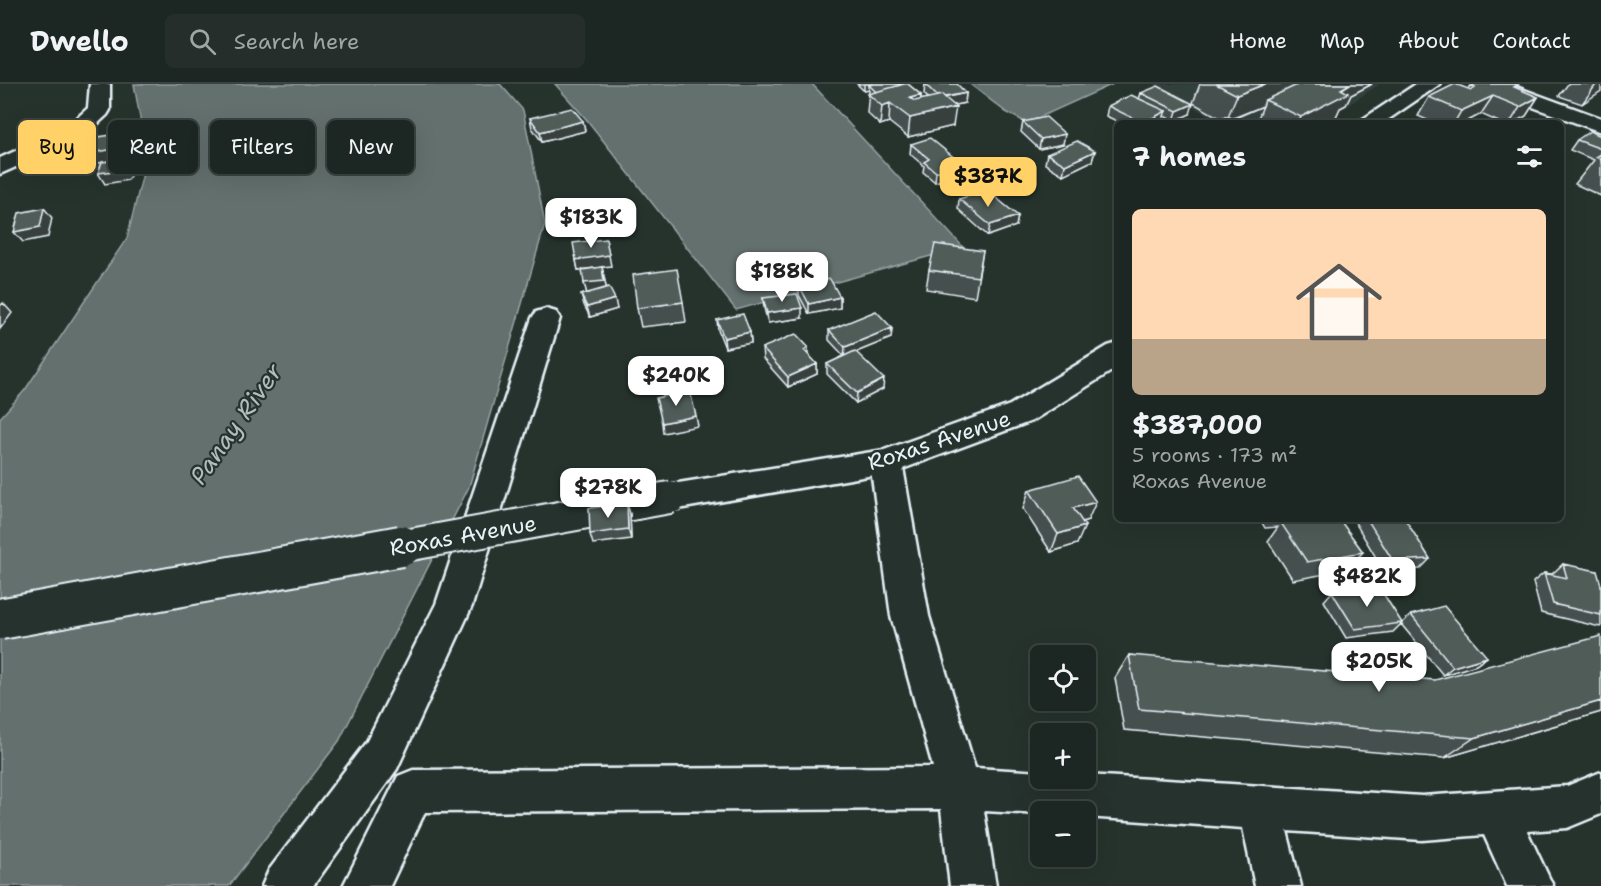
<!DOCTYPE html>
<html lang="en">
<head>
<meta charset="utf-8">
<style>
  body { margin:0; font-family:"Shantell Sans",sans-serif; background:#252e2a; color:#f1f3f6; height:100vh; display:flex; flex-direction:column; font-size:22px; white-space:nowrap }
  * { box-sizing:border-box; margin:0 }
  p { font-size:20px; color:#a0a5a5 }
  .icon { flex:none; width:33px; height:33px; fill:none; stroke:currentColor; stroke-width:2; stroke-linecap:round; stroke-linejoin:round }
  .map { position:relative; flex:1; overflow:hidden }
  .drawer { position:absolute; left:1114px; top:36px; width:450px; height:402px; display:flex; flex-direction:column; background:#1c2622; border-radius:9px; box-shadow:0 6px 24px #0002,0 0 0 2px #3a4340 }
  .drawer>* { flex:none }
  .hud { position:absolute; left:18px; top:36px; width:570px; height:54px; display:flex; gap:12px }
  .buttons { position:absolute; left:1030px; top:561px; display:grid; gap:12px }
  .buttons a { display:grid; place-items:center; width:66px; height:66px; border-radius:9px; background:#1c2622; box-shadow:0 6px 24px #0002,0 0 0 2px #3a4340; font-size:30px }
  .price { position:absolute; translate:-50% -51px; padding:0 14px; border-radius:12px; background:#fff; color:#222; font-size:20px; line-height:39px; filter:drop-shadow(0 2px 3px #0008) }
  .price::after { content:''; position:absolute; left:50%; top:36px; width:18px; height:14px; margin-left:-9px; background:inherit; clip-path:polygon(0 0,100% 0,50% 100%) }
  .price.on { background:#ffd166; color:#111 }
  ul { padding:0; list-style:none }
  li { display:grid; align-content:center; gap:12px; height:318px; padding:0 18px }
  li+li { border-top:2px solid #3a4340 }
  li span { display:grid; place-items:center; height:186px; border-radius:9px; color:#555 }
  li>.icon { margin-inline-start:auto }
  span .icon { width:108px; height:108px; fill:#fffc; stroke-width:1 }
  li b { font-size:26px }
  h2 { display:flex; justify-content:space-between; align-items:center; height:72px; padding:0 18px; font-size:26px }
  .chip { padding:0 21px; border-radius:9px; background:#1c2622; box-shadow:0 6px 24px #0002,0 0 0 2px #3a4340; font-size:21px; line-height:54px }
  .chip.on { background:#ffd166; color:#111 }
  header { display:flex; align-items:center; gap:36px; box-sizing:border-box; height:84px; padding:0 30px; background:#1c2622; border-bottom:2px solid #3a4340 }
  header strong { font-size:28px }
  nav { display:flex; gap:33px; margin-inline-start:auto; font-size:21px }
  .search { width:420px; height:54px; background:#252e2a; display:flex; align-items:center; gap:15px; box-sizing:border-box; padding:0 21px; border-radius:9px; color:#a0a5a5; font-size:22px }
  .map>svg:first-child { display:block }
  .built { fill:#333f3a }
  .water { fill:#636f6d; stroke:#98a3a5; stroke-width:1.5 }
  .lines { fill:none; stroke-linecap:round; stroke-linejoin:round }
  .minor-casing { stroke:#e8f1f8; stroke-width:5 }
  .major-casing { stroke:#e8f1f8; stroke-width:5 }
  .minor { fill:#26332d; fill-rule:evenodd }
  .major { fill:#26332d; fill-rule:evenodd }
  .major-bridge-far1-casing { stroke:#e8f1f8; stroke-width:35; stroke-linecap:butt }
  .major-bridge-casing { stroke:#e8f1f8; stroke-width:44; stroke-linecap:butt }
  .major-bridge-far1 { stroke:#26332d; stroke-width:31 }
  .major-bridge { stroke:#26332d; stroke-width:40 }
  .wall { fill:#454f4d; stroke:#e8f1f8; stroke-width:1.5 }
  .shaded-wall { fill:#38403e; stroke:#e8f1f8; stroke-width:1.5 }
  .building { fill:#505c59; stroke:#e8f1f8; stroke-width:1.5 }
  .labels { text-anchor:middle; stroke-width:4.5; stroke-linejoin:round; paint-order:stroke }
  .street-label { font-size:22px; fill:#e8f1f8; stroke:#26332d }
  .water-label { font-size:24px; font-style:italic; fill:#b3bdc0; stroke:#26332d }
</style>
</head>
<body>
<header>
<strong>Dwello</strong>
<div class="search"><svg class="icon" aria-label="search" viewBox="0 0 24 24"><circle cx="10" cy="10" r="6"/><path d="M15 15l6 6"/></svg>Search here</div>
<nav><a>Home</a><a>Map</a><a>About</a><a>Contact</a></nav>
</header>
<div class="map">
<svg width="1601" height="802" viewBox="0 0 1601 802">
  <rect width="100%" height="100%" fill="#26332d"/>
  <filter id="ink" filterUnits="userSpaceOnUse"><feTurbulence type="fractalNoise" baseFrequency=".0167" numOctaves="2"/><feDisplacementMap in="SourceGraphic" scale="12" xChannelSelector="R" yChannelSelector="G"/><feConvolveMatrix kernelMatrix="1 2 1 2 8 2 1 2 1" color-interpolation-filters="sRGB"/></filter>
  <g filter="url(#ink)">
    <path class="built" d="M1154,0h226l-59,39h-100z"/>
    <path class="water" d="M134,0h366l23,26 22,114 -76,263 -130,254 -110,145h-229v-468l25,-28 102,-152 20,-81z
      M555,0h257l151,163 -227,63 -149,-190z
      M970,0h143l-86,39 -21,-11z"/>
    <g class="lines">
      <defs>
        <path id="minor" d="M90,0h20v26l-3,5 -25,23 -82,36v-16l66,-30 22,-20z
          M546,225l10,3 4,6 -88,288 -75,163 -84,117h-51l7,-16 98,-129 69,-137 96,-286 4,-6z
          M886,366l11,3 5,9 27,154 46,152 66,4v6h45v-3l336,21 145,-10 34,-14v42l-34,14 -40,3 26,55h-46l-23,-51 -62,5 -135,-9 14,55h-46l-12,-58 -157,-11v-5h-45v2l-57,-3 12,75h-46l-9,-77 -516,3 -35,74h-47l55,-110 15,-6 520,-3 -42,-151 -21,-154 5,-9z"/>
        <path id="major" d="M1416,0h24l-57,39h-26z
          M1478,0h30l93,34v14l-120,-44z
          M1118,259v24l-86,54 -135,50 -225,39 -12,-4 -5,-9 5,-9 12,-4 212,-34 126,-45 98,-59z"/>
      </defs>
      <use href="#minor" class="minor-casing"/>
      <use href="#major" class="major-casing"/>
      <use href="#minor" class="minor"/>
      <use href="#major" class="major"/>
      <defs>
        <path id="major-bridge-far1" d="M392,464l280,-51"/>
        <path id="major-bridge" d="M0,535l401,-73"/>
      </defs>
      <use href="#major-bridge-far1" class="major-bridge-far1-casing"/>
      <use href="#major-bridge" class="major-bridge-casing"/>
      <use href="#major-bridge-far1" class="major-bridge-far1"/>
      <use href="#major-bridge" class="major-bridge"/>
    </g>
    <path class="wall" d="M857,0h51l13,11v5l7,-2 -4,-4 1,-10 41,9 -1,10 -12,2v21l-45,11 -19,-15 -9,3 -13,-12 2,-23 -5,1z
      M1200,0h172l-21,11 -5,10 -6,3 -5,11 -8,4h-71l7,-17 -30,13 7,4h-37l17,-5 -27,-15z
      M1568,0h33l-19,20 -23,-8z
      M1518,1l-2,3 22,9 -12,19 -13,7h-12l-20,-9 -17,9h-30l-16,-7 11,-19 40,-8 2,-3z
      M1141,9l49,21 -16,7 -10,-5 -2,5 -4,2h-37l-15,-7 2,-10 31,-7z
      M530,34l53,3 2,10 -43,11 -10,-14z
      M1023,38l40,22 -24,5 -18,-17z
      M1601,52v60l-26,-12 19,-24 -24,-10 7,-10z
      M911,60l49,30 -25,8 -12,-10 1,-6 -14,-12z
      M1095,67l-3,10 -29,14 -18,-11 2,-10z
      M959,115l59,17 -2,10 -28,10 -30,-27z
      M983,167l-8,46 -49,-8 3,-19z
      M576,176l35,6 -9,1 4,21 11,21 -27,8 -6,-12 -3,-10 6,-2 -3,-10v-13h-6z
      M799,201l41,12v11l-31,6 -10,-19z
      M763,214l39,20 -34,5 -4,-15z
      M683,218l3,20 -45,5 -4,-19z
      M717,236l33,12 1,11 -26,5 -7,-18z
      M892,244l-1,10 -35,14 27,37 -27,14 -29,-29v-10l17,-8 -15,-16v-10z
      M808,263v7l9,10v10l-29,13 -25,-28 -1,-11z
      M1029,406l59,30 -6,2 -5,22 -26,8 -28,-43z
      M627,420l3,10 1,25 -38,5 -3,-10z
      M1260,435h79l24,33 -16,18 -54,10 -25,-39 10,-14 -13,1z
      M1353,435h52l25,40 -10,10 -36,2z
      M1563,480l38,21v41l-1,1 -59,-14 -8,-31 11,-9 8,1z
      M1332,508l70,31 -9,9 -47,6 -22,-37z
      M1411,531l76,42 -11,8 -33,10 -42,-51z
      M1129,571l472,57 -157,46 -320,-28 -9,-52z"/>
    <path class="shaded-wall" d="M864,0h23l-18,1v5l-5,1z
      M1265,0h32l-4,10 -28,6 -2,6 -37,15 11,-26z
      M1350,0h22l-21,11 -5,10 -6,3 -5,11 -8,4h-29l3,-6z
      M1598,0h3v7l-19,13 13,-18z
      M966,9l-1,10 -27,5 1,-9z
      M921,11l-2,19 -9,-16z
      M1493,12l-12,18 -17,9h-10l7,-12z
      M1538,13l-12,19 -13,7h-3l10,-16z
      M890,19l-1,19 -9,3 2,-19z
      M1193,20l-3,10 -16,7 3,-10z
      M956,23l-3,19 -45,11 2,-19z
      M1166,27l-4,10 -4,2h-15z
      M583,37l2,10 -43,11 -2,-10z
      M118,50l6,10 -3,15 -39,7 -7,-10z
      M1065,50l-2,10 -24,5 2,-10z
      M1095,67l-3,10 -29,14 2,-10z
      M126,75l7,10 -5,11 -23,4 -7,-11z
      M962,80l-2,10 -25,8 1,-10z
      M44,124l8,10 -4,19 -25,5 -9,-10z
      M1018,132l-2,10 -28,10 2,-11z
      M606,155l5,27 -33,4 -2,-10z
      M602,183l5,24 -20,3 -3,-11z
      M840,213v11l-31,6v-10z
      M615,215l2,10 -27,8 -3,-10z
      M3,219l9,10 -12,16v-23z
      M802,224v10l-34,5 -1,-10z
      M892,244l-1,10 -47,19 1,-10z
      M750,248l1,11 -26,5 -1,-10z
      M817,280v10l-29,13v-10z
      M884,295l-1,10 -27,14 1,-10z
      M696,332l2,10 -35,7 -1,-10z
      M1096,418l-8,18 -22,7 7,-19z
      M627,420l3,10 1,25 -3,-10z
      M1085,442l-8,18 -26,8 7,-18z
      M1487,573l-11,8 -33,10 10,-8z
      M1601,617v11l-157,46 30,-20z"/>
    <path class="building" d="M873,0h31l-28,8 -7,-7z
      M904,0h4l13,11 -11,3 5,3 27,-6 14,12 -46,11 -20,-15 -8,3 -14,-12z
      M925,0h32l9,9 -21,4 -3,-2 -5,1z
      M1216,0h49l-28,11z
      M1299,0h51l-9,5 7,4 -47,24 -36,-17z
      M1455,0l16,6 4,-3 -4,-1 5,-2h38l4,1 -4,2 24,10 -18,10 -27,-11 -32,15 -32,-14z
      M1158,2l35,18 -16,7 -36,-18z
      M1131,11l35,16 -23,12 -35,-17z
      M572,24l11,13 -43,11 -10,-14z
      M1228,32l12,7 -37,-1z
      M1046,33l19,17 -24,5 -18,-17z
      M1184,36l6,3h-15z
      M1590,47l11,5v13l-24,-9z
      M118,50l-4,15 -39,7 4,-16z
      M930,54l32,26 -26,8 -12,-10 5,-3 -18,-15z
      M1077,57l18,10 -30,14 -18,-11z
      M1601,70v6l-5,-3z
      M126,75l-4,11 -24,3 4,-11z
      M987,106l31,26 -28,9 -31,-26z
      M44,124l-4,19 -26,5 5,-19z
      M606,155l3,16 -33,5 -3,-17z
      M935,160l48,7 -5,26 -49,-7z
      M602,183l2,14 -20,2 -2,-13z
      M677,185l6,33 -46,6 -4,-33z
      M830,195l10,18 -31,7 -10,-19z
      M609,203l6,12 -28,8 -6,-12z
      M797,210l5,14 -35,5 -4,-15z
      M876,227l16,17 -47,19 -16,-17z
      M743,230l7,18 -26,6 -7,-18z
      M796,250l12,13 -4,3 13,14 -29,13 -26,-29z
      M855,267l29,28 -27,14 -30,-29z
      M690,307l6,25 -34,7 -6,-25z
      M1078,392l18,26 -23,6 12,18 -27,8 -29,-44z
      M627,420l1,25 -38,5 -1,-26z
      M1304,435h35l24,33 -56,10 -26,-39z
      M1367,435h38l25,40 -37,2z
      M1563,480l34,7 4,14v30l-48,-11 -9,-31 23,5z
      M1379,503l23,36 -47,6 -23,-37z
      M1444,522l43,51 -34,10 -42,-52z
      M1601,552v65l-127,37 -335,-29 -10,-54 306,25z"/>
  </g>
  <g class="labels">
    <g class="street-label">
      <text transform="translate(939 356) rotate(-18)" y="8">Roxas Avenue</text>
      <text transform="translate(463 451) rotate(-10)" y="8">Roxas Avenue</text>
    </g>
    <g class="water-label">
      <text transform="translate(236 340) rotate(-55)" y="8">Panay River</text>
    </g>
  </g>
</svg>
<div class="buttons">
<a><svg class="icon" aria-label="locate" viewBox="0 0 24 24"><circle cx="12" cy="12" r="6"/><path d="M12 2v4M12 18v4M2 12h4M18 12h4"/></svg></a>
<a>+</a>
<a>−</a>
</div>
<b class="price on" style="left:988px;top:124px">$387K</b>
<b class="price" style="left:591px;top:165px">$183K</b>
<b class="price" style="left:782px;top:219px">$188K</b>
<b class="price" style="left:676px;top:323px">$240K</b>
<b class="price" style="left:608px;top:435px">$278K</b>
<b class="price" style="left:1367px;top:524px">$482K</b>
<b class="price" style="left:1379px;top:609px">$205K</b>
<div class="hud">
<a class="chip on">Buy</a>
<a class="chip">Rent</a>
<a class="chip">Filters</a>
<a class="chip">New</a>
</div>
<section class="drawer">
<h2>7 homes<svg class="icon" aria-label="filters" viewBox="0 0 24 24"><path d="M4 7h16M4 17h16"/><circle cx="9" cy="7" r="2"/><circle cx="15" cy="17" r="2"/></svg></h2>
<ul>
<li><span style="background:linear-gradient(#ffd9b3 70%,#b9a48a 0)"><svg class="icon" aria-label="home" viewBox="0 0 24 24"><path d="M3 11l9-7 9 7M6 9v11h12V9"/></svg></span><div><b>$387,000</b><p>5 rooms · 173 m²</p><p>Roxas Avenue</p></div></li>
</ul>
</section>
</div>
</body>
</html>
